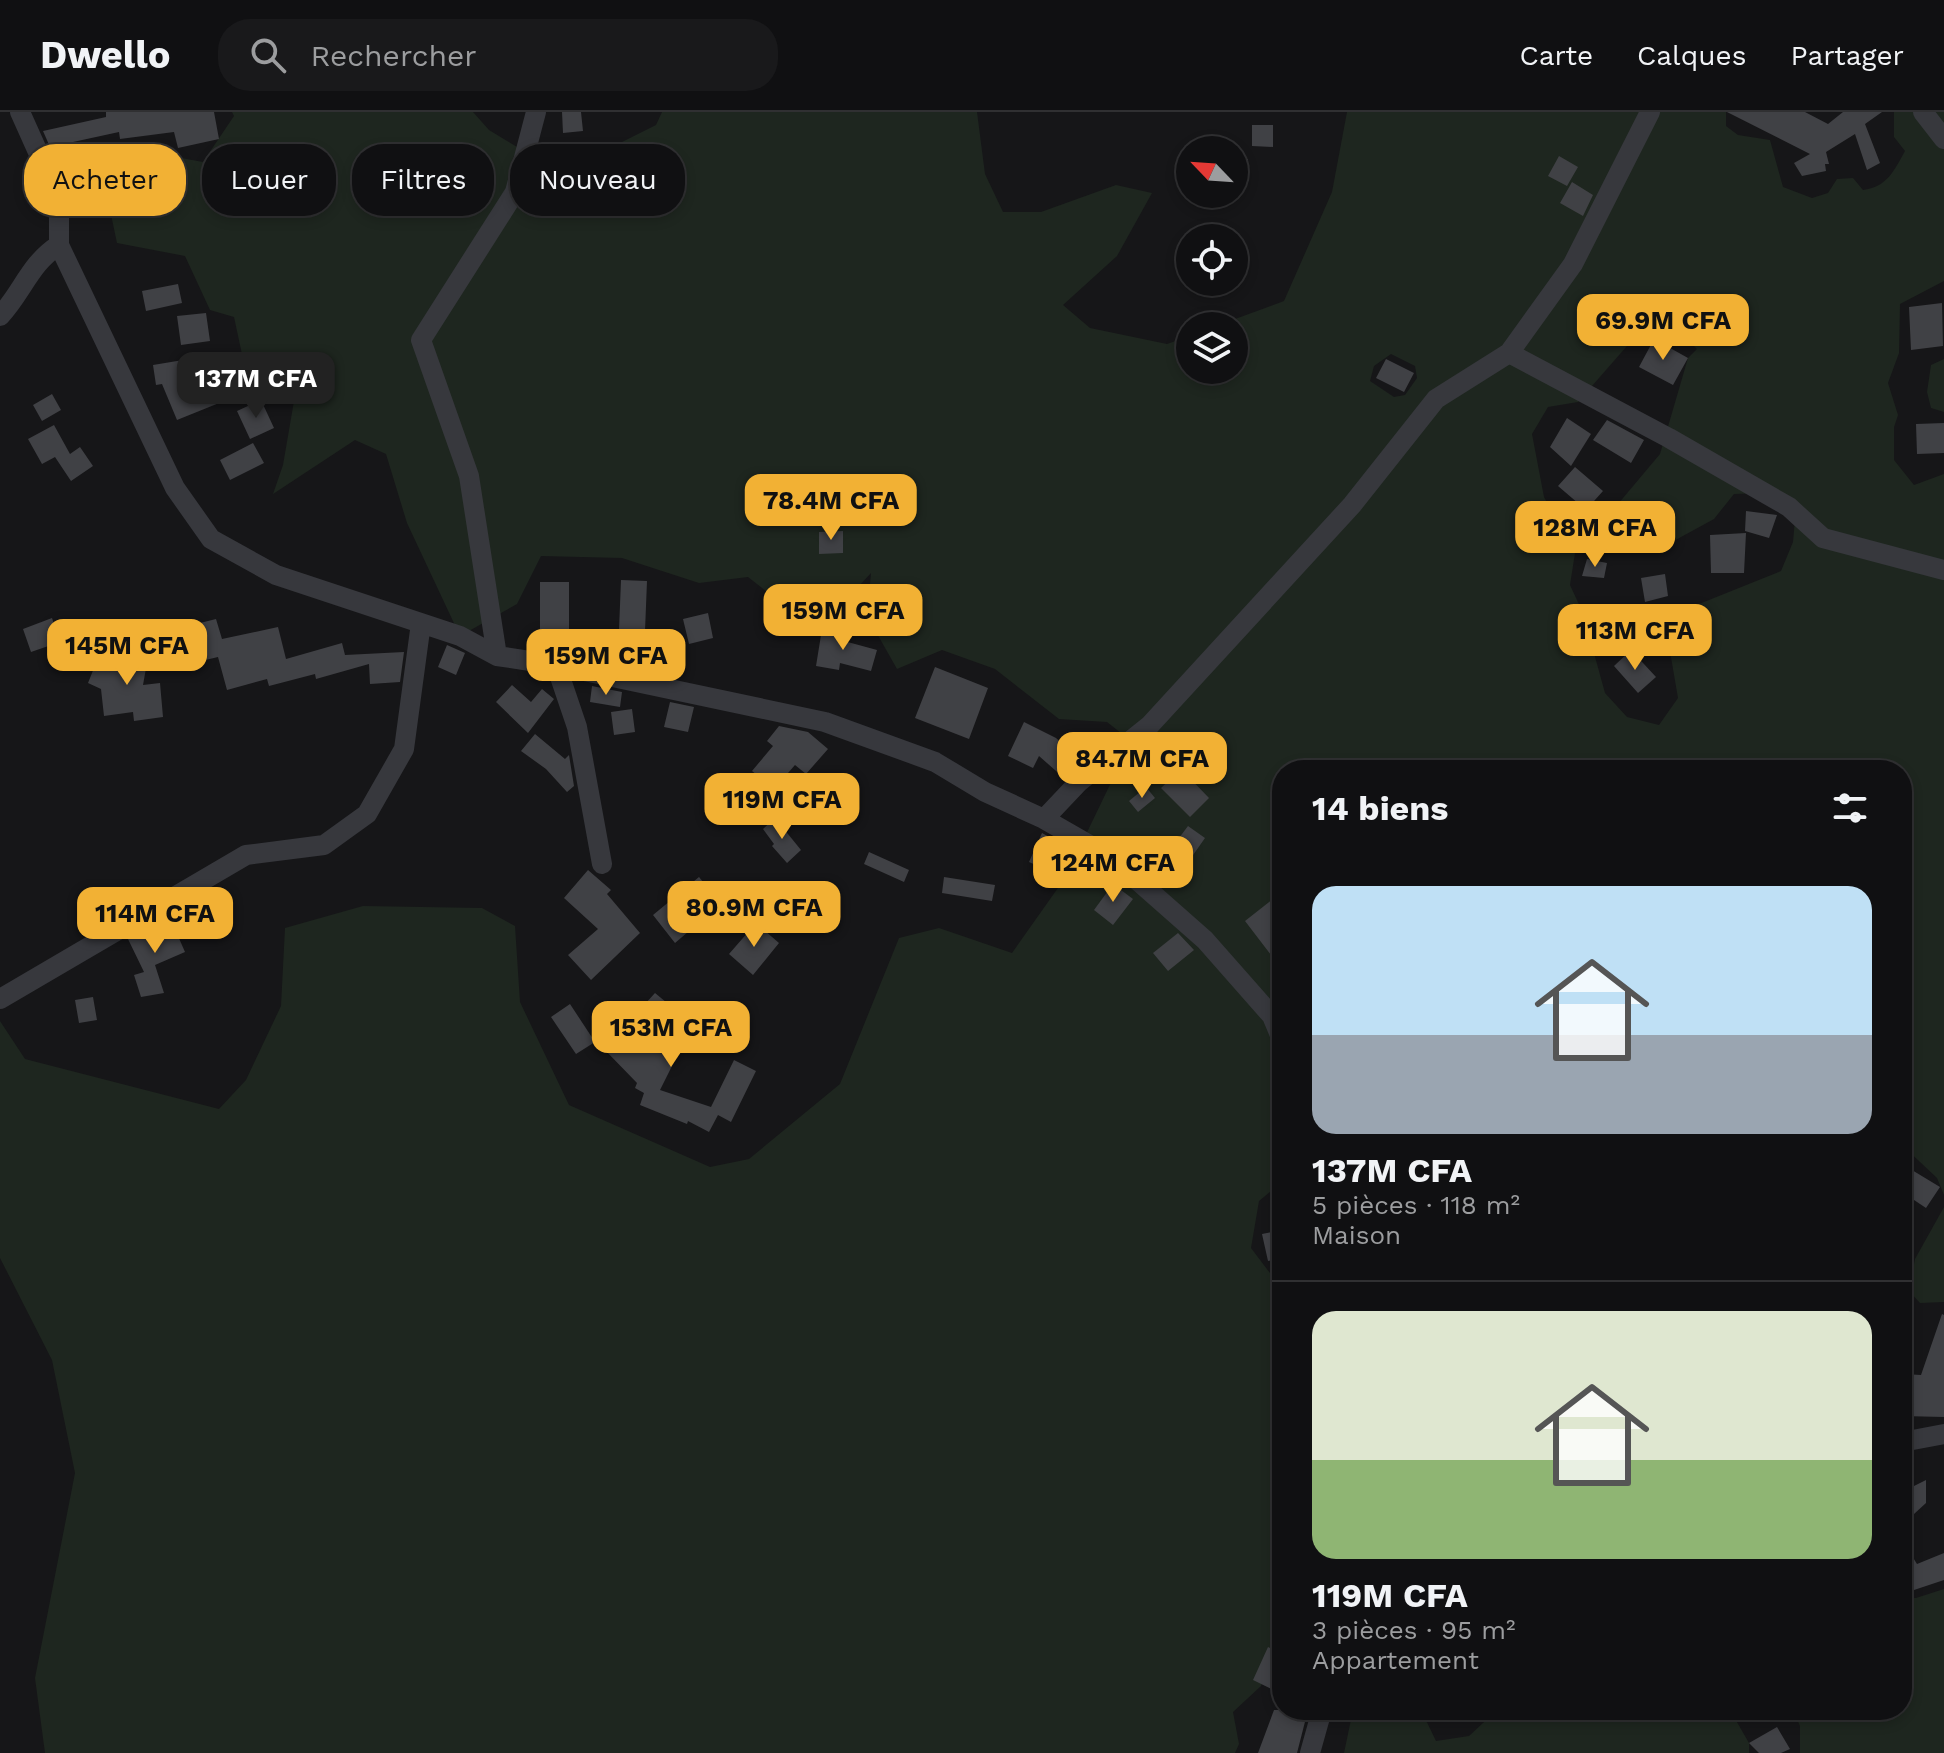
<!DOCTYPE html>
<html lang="fr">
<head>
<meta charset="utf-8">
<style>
  body { margin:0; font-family:"Work Sans",sans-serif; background:#19191b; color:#f1f3f6; height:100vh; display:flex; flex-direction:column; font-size:30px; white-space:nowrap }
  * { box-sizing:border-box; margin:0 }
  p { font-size:26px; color:#9c9d9f }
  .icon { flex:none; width:44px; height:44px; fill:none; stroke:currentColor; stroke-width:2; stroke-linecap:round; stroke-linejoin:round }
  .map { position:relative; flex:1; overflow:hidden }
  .side { position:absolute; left:1272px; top:648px; width:640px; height:960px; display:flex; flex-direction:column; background:#101012; border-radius:32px; box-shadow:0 4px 12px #0003,0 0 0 2px #303032 }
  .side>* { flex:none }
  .banner { position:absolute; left:24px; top:32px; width:760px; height:72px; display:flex; gap:16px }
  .needle { width:52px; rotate:295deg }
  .controls { position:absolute; left:1176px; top:24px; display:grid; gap:16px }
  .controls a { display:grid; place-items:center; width:72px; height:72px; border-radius:50%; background:#101012; box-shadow:0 4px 12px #0003,0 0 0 2px #303032; font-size:40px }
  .price { position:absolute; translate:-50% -68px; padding:0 18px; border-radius:16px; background:#f2b134; color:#111; font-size:26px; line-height:52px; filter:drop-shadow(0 2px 4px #0008) }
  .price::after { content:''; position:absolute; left:50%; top:48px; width:24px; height:18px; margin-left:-12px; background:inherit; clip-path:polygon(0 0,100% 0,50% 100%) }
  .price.selected { background:#222; color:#fff }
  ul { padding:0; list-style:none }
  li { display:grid; align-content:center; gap:16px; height:424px; padding:0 40px }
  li+li { border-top:2px solid #303032 }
  li span { display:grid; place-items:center; height:248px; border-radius:24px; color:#555 }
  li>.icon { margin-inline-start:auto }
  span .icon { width:144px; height:144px; fill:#fffc; stroke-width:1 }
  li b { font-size:34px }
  h2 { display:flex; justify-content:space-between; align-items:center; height:96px; padding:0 40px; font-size:34px }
  .tag { padding:0 28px; border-radius:32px; background:#101012; box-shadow:0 4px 12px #0003,0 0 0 2px #303032; font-size:28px; line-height:72px }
  .tag.selected { background:#f2b134; color:#111 }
  header { display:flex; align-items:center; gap:48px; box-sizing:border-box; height:112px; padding:0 40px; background:#101012; border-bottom:2px solid #303032 }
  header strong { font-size:38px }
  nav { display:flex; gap:44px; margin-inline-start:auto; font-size:28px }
  .search { width:560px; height:72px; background:#19191b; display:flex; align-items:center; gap:20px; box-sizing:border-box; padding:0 28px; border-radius:32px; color:#9c9d9f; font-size:30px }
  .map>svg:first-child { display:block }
  .green { fill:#1e261f; fill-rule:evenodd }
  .building { fill:#404145 }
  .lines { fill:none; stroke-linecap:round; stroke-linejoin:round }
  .minor { stroke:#37383d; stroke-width:20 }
</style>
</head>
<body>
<header>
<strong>Dwello</strong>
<div class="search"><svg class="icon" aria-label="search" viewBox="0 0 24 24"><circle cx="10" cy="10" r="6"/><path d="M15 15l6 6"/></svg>Rechercher</div>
<nav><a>Carte</a><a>Calques</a><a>Partager</a></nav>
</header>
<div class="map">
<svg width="1944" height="1641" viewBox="0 0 1944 1641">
  <rect width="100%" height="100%" fill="#161618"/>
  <path class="green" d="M232,0h241l16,18 71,43 96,-48 6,-13h315l8,62 18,38h38l75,-27 36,8 -35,63 -54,49 27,23 77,16 23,-8v34h44v-44h-18l68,-25 48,-109 15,-80h379v14l12,9 32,5 13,47 29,11 16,-5 9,-14 16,-1 10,12c24,-3 31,-19 42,-39l-11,-14v-25h50v169l-44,23 -1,49 -11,30 10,32 -4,12v33l20,25 30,-11v721l-7,-17 -35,-33v-375h-620v412l-23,19 -8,47 31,41v346l-21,51 -28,26 6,32 -4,9h-1190l-10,-75 40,-205 -23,-113 -52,-102v-237l25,38 194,50 27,-29 35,-74 4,-78 78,-22 119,2 33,18 5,76 49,103 141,62 39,-8 91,-75 59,-146 40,-10 73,25 53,-75 66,-137 -24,-19 -48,-3 -64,-50 -53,-19 -45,19 -30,-53 4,-43 -25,27 -47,32 -23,-33 -28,-22 -49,6 -77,-25 -81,-2 -24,48 -57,32 -53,-113 -21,-69 -31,-14 -82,54 10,-29 11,-64 -51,-42 -9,-42 -24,-7 -25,-54 -68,-13 -8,-38 -50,-6 5,-57 58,17 32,-6 49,9 31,-46zM1674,214l23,23 -9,9 -28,96 -42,50 11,31 30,14 55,-30 20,-25 32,-1 30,15 -3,34 -12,29 -92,37 -22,26 11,64 -19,27 -32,-8 -22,-24 -22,-80 -13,-28 5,-32 -31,-56 -12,-63 16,-27 30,-5 63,-72zM1391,242l24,12 2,12 -12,17 -11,2 -24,-16 4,-15z
    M1944,247v53l-13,-4 -4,-16 4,-27z
    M1944,1095v95l-24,1 -11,-12 6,-32z
    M1944,1477v164h-144v-27l-7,-16h109v-112h14z
    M1353,1598h68l15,31 33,-5 28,-26h233l19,33v10h-405z"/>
  <path class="building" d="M106,0h108l5,27 -41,9 -4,-16 -54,7 -1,-7 -69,15 -7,-16 63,-14z
    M562,0h19l2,19 -20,2z
    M1727,0h78l23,12 15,-12h39l-17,12 15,39 -13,7 -12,-36 -29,18 3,12h-4l1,7 -24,5 -8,-13 16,-9z
    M1252,13h21v22l-21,-1z
    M1559,44l19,11 -11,19 -19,-10z
    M1248,47l1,22 -15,1v-22z
    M1572,70l21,13 -10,21 -23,-13z
    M178,172l4,19 -36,8 -4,-20z
    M1942,191l1,43 -32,4 -2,-43z
    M206,201l4,28 -29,4 -4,-29z
    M1654,227l34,19 -15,27 -34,-18z
    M189,247l6,33 27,-11 7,18 -52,21 -15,-36 -6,1 -3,-20z
    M1386,247l28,14 -10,19 -28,-14z
    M52,282l9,16 -19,11 -9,-16z
    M261,288l13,28 -24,11 -13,-28z
    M1567,306l24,16 -20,32 -21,-19z
    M1607,308l37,20 -13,23 -38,-23z
    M1944,311v30l-27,1 -1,-30z
    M54,313l16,29 10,-7 13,19 -22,15 -16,-24 -13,7 -14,-25z
    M253,331l11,20 -34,17 -10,-20z
    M1575,355l28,24 -17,19 -28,-24z
    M1746,399l31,4 -8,23 -24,-7z
    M843,419v22l-24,1v-22z
    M1746,421l-2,40h-33l-1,-38z
    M1587,447l20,4 -3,15 -22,-2z
    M1665,462l3,22 -23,6 -4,-24z
    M621,468l26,1 -2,50 -26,-1z
    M540,470h29v48h-29z
    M708,501l5,25 -24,6 -6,-25z
    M52,506l8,24 -29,10 -8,-23z
    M216,507l6,20 56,-12 8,32 56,-16 3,12 59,-3 -4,30 -30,2 -1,-20 -53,15 -1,-5 -46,12 -2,-7 -40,11 -9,-33 -21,5 -9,-36z
    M822,517l24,4 -2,8 33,9 -6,21 -31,-8 -1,7 -23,-4z
    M447,533l18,8 -9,22 -18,-8z
    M111,538l37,7 -5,28 17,-2 3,34 -29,4 -1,-9 -29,4 -3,-27 -13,-6 8,-20 12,5z
    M1631,538l25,27 -18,16 -24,-27z
    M935,555l53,21 -19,51 -54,-21z
    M512,573l19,17 11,-13 12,10 -26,34 -32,-31z
    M592,574l30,6 -2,15 -30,-5z
    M670,590l24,5 -6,25 -24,-5z
    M632,597l3,23 -21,3 -3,-23z
    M1024,610l32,16 25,22 -17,18 -25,-22 -6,12 -25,-12z
    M779,614l29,6 20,17 -22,25 -11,-9 -21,24 -22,-18 21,-25 -6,-5z
    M535,622l30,25 4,-4 5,31 -7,6 -21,-23 -25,-18z
    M1181,657l28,29 -19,19 -29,-29z
    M1146,675l9,11 -17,14 -9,-11z
    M775,706l26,32 -14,13 -15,-17 2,-2 -11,-15z
    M1188,714l17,12 -14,20 -18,-12z
    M1042,721l34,19 -11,26 -36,-16z
    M869,740l40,18 -5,12 -40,-18z
    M588,758l23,20 -4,4 33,39 -49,47 -23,-25 30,-26 -34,-31z
    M699,765l22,27 -46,39 -22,-28z
    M944,765l51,8 -3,16 -50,-8z
    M1113,772l20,15 -20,26 -19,-15z
    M1273,787l9,12v35l-11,9 -26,-34z
    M171,808l14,32 -30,13 9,28 -23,4 -7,-22 10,-3 -16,-33z
    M756,811l23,20 -26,32 -24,-21z
    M1178,821l16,17 -26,21 -15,-18z
    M655,881l23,19 -22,27 24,11 -20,40 51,17 23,-47 22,11 -25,51 -13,-7 -9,17 -21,-11 -1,3 -47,-19 4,-12 -9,-5 2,-5 -33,-34z
    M93,885l4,23 -18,3 -4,-23z
    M570,892l25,38 -19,12 -25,-37z
    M1902,1052l38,23 -14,21 -24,-16z
    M1282,1118v28l-14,3 -6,-27z
    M1942,1202l2,1v102l-42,-1 1,-42 18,1z
    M1926,1368v23l-24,22v-33z
    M1944,1441v27l-39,13 -3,-34 10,-3 5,8z
    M1268,1535l14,7v40l-29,-14z
    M1274,1598h34l-11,43h-39z
    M1777,1615l13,22 -9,4h-22l-10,-10z"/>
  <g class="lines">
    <path class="minor" d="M20,0l39,87v46l116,243 36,51 65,36 184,61 37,20 59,9 269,57 110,40 50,30 59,27 68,39 93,82 67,76 10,24
      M1923,0l21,27
      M0,204c22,-23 30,-53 59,-71
      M1509,241l160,85 120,69 34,31 121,32
      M497,544l-28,-180 -48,-136 94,-148 21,-80
      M556,553l21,62 25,137
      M1044,707l35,-37 71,-57 202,-220 84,-106 73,-46 64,-89 77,-152
      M0,887l246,-144 78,-10 43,-31 37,-65 17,-126
      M1902,1149l1,-5
      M1902,1330l42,-8
      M1310,1641l12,-43"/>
  </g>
</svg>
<div class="controls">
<a><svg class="needle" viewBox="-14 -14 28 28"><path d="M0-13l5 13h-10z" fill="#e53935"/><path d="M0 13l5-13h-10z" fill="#9c9d9f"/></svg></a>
<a><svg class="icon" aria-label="locate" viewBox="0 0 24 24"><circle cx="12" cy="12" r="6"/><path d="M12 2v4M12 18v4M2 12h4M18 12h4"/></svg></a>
<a><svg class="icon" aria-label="layers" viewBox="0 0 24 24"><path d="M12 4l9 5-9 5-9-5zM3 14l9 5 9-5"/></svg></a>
</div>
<b class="price" style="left:1663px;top:250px">69.9M CFA</b>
<b class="price selected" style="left:256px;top:308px">137M CFA</b>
<b class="price" style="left:831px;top:430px">78.4M CFA</b>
<b class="price" style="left:1595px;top:457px">128M CFA</b>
<b class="price" style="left:843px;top:540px">159M CFA</b>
<b class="price" style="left:1635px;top:560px">113M CFA</b>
<b class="price" style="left:127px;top:575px">145M CFA</b>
<b class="price" style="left:606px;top:585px">159M CFA</b>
<b class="price" style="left:1142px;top:688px">84.7M CFA</b>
<b class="price" style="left:782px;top:729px">119M CFA</b>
<b class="price" style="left:1113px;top:792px">124M CFA</b>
<b class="price" style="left:754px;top:837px">80.9M CFA</b>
<b class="price" style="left:155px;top:843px">114M CFA</b>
<b class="price" style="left:671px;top:957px">153M CFA</b>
<div class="banner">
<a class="tag selected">Acheter</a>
<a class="tag">Louer</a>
<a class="tag">Filtres</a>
<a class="tag">Nouveau</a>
</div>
<section class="side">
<h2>14 biens<svg class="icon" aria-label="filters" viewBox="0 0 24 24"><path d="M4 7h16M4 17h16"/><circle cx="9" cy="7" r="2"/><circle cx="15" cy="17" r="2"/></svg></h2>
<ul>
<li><span style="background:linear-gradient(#bfe0f5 60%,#9aa5b1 0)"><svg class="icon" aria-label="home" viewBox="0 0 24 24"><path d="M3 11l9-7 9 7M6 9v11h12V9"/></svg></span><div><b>137M CFA</b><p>5 pièces · 118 m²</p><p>Maison</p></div></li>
<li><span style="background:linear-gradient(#dfe7d0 60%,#8fb573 0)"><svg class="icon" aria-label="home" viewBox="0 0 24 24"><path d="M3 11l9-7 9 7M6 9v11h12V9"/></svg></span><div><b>119M CFA</b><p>3 pièces · 95 m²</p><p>Appartement</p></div></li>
</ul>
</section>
</div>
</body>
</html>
